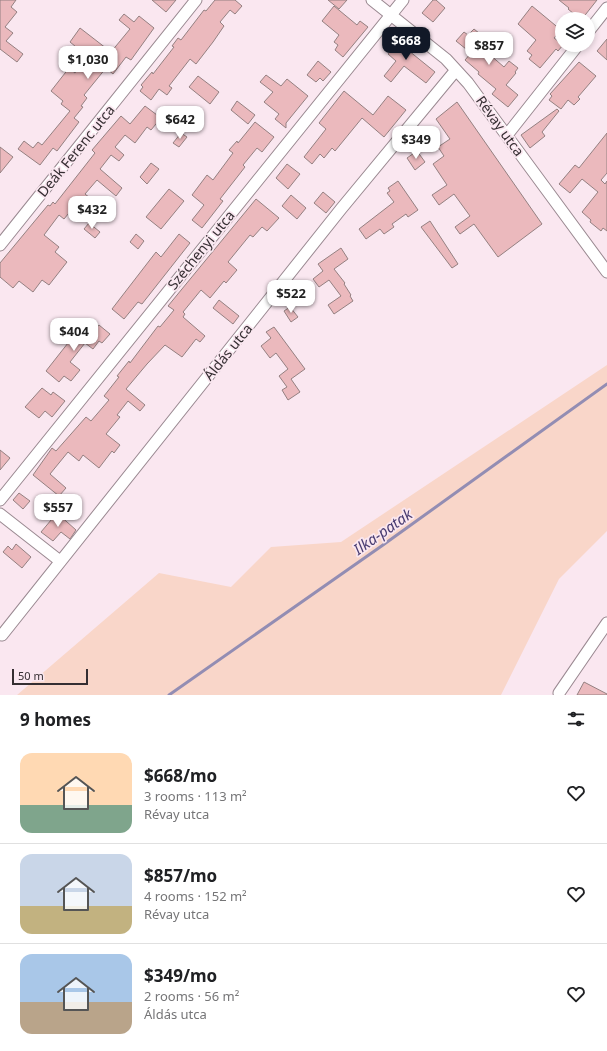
<!DOCTYPE html>
<html lang="en">
<head>
<meta charset="utf-8">
<style>
  body { margin:0; font-family:"Noto Sans",sans-serif; background:#f6f6f6; color:#202124; height:100vh; display:flex; flex-direction:column; font-size:15px; white-space:nowrap }
  * { box-sizing:border-box; margin:0 }
  p { font-size:13px; color:#757577 }
  .icon { flex:none; width:22px; height:22px; fill:none; stroke:currentColor; stroke-width:2; stroke-linecap:round; stroke-linejoin:round }
  .map { position:relative; height:695px; overflow:hidden }
  .panel { display:flex; flex-direction:column; background:#fff; flex:1 }
  .panel>* { flex:none }
  .controls { position:absolute; left:555px; top:12px; display:grid; gap:8px }
  .controls a { display:grid; place-items:center; width:40px; height:40px; border-radius:50%; background:#fff; box-shadow:0 2px 6px #0003; font-size:20px }
  .scale { position:absolute; left:12px; bottom:10px; width:76px; box-sizing:border-box; padding-left:4px; border:2px solid #352e32; border-top:0; font-size:11px; line-height:14px; white-space:nowrap; color:#352e32; -webkit-text-stroke:3px #fae7f0; paint-order:stroke }
  .price { position:absolute; translate:-50% -34px; padding:0 9px; border-radius:8px; background:#fff; color:#222; font-size:13px; line-height:26px; filter:drop-shadow(0 1px 2px #0008) }
  .price::after { content:''; position:absolute; left:50%; top:24px; width:12px; height:9px; margin-left:-6px; background:inherit; clip-path:polygon(0 0,100% 0,50% 100%) }
  .price.selected { background:#111827; color:#fff }
  ul { padding:0; list-style:none }
  li { display:flex; align-items:center; gap:12px; height:100px; padding:0 20px }
  li+li { border-top:1px solid #e0e0e0 }
  li span { display:grid; place-items:center; flex:none; width:112px; height:80px; border-radius:12px; color:#555 }
  li>.icon { margin-inline-start:auto }
  span .icon { width:48px; height:48px; fill:#fffc; stroke-width:1 }
  li b { font-size:17px }
  h2 { display:flex; justify-content:space-between; align-items:center; height:48px; padding:0 20px; font-size:17px }
  .map>svg:first-child { display:block }
  .green { fill:#f9d6c9 }
  .lines { fill:none; stroke-linecap:round; stroke-linejoin:round }
  .stream { stroke:#938db3; stroke-width:3 }
  .building { fill:#ebb9bd; stroke:#948081 }
  .minor-casing { stroke:#9a8991; stroke-width:13 }
  .minor { stroke:#fff; stroke-width:11 }
  .labels { text-anchor:middle; stroke-width:3.5; stroke-linejoin:round; paint-order:stroke }
  .street-label { font-size:14px; fill:#352e32; stroke:#fae7f0 }
  .water-label { font-size:15px; font-style:italic; fill:#493c71; stroke:#fae7f0 }
</style>
</head>
<body>
<div class="map">
<svg width="607" height="695" viewBox="0 0 607 695">
  <rect width="100%" height="100%" fill="#fae7f0"/>
  <path class="green" d="M607,365v166l-48,48 -58,116h-484l142,-122 72,14 40,-40 70,-5z"/>
  <g class="lines">
    <path class="stream" d="M169,695l214,-150 224,-161"/>
  </g>
  <path class="building" d="M0,0h16l-5,7 6,5 -12,15 8,6 -7,8 17,13 -6,8 -17,-13z
    M152,0h24l-10,12z
    M215,0h20l7,6 -7,8 -5,-4 -10,12 4,4 -11,16 -17,22 -6,-5 -21,27 3,2 -5,7 -8,-6 -8,11 -11,-9 3,-4 -2,-2 11,-13 1,2 21,-27 -2,-1 6,-8 3,2 23,-30 2,1z
    M328,0h19l-8,9z
    M433,0h3l9,8 -12,14 -11,-9z
    M559,0h38l-15,19h-2l-12,-10 1,-1z
    M334,6l23,19 3,-4 8,6 -25,30 -8,-7 3,-5 -4,-3 5,-7 -17,-14z
    M532,6l29,24 -7,8 9,7 -5,6 -2,-2 -16,19 -11,-9 3,-4 -5,-4 9,-11 -18,-16z
    M124,14l10,8 5,-6 15,12 -23,32 -5,-3 -13,17 -7,-6 -22,27 3,3 -6,8 2,1 -9,11 5,4 -22,29 -4,-3 -13,17 -22,-16 6,-8 9,7 5,-6 4,3 28,-34 -9,-7 2,-3 -12,-10 18,-23 6,5 3,-5 4,4 10,-12 -22,-18 10,-14 31,24 19,-23 -11,-9z
    M397,29l7,6 -6,7 37,30 -9,11 -22,-17 -13,16 -7,-6 12,-15 -8,-7 4,-5 -6,-5z
    M474,29l11,9 -3,3 10,9 -3,4 15,13 5,-6 9,7 -3,4 1,1 -10,12 12,10 -10,12 -16,-13 4,-5 -18,-15 1,-2 -14,-12 6,-7 -15,-12 8,-9 4,3z
    M607,39v21l-10,-9z
    M318,61l13,11 -8,9 -3,-3 -4,4 -9,-7z
    M579,62l17,14 -18,21 2,2 -6,6 -6,-5 -7,9 -12,-9 3,-4 -2,-2z
    M266,75l15,11 6,-7 21,17 -22,27v5l-11,-9 4,-5 -15,-12 9,-10 -13,-10z
    M198,76l21,16 -9,12 -21,-17z
    M344,91l29,24 15,-19 18,14 -22,27 -22,-19 -27,33 -3,-3 -8,10 -4,-4 -8,10 -8,-7 22,-28 -7,-6z
    M237,101l18,14 -7,9 -17,-14z
    M457,102l85,122 -44,33 -24,-33 -14,10 -5,-7 15,-11 -16,-22 -15,11 -7,-10 15,-10 -14,-21 11,-8 -6,-9 12,-8 -14,-20z
    M145,106l16,12 -10,12 -4,-3 -12,16 -10,-8 -10,12 9,8 -5,6 -8,-6 -11,14 22,19 -6,8 -19,-16 -12,14 5,4 -12,14 -5,-4 -9,11 -5,-4 -15,20 15,12 -4,5 12,10 -18,23 -7,-5 -9,12 -14,-11 -6,7 -13,-11v-14l48,-58 2,1 3,-4 2,2 40,-51 -3,-3 29,-34 9,8z
    M557,109l2,2 -17,21 3,4 -15,12 -9,-13z
    M255,122l19,15 -12,15 -5,-4 -14,17 2,2 -25,32 3,2 -21,27 -10,-8 12,-15 -12,-10 15,-20 6,5 20,-27 -4,-3 8,-9 1,2z
    M181,133l6,4 -8,10 -6,-4z
    M607,133v40l-6,7 4,4 2,-3v50l-4,-3 -2,3 -11,-9 1,-2 -9,-8 16,-20 -16,-13 -12,14 -11,-9 16,-19 4,3z
    M0,147l13,10 -13,16z
    M417,151l8,11 -10,8 -8,-12z
    M151,163l8,6 -12,15 -7,-7z
    M287,164l13,10 -12,15 -12,-11z
    M398,181l20,29 -10,7 -2,-3 -14,10 2,3 -10,7 -4,-5 -14,10 -7,-10 35,-27 -7,-9 3,-2 -2,-3z
    M169,189l15,12 -23,28 -15,-12z
    M323,192l12,10 -9,11 -12,-10z
    M291,195l15,13 -9,11 -15,-13z
    M256,199l23,19 -12,13 -5,-4 -9,10 -3,-2 -22,27 9,8 -11,13 -2,-2 -14,17 -9,-8 -18,22 2,2 -2,3 22,19 -5,6 -4,-3 -14,18 -17,-12 -18,19 -21,25 19,16 -5,6 -12,-10 -11,14 3,2 -14,17 14,11 -6,8 -2,-2 -13,17 -16,-13 -4,6 -11,-9 -18,22 16,14 -7,8 -26,-21 19,-27 4,3 30,-34 5,4 18,-21 -5,-4 15,-19 -2,-1 12,-15 1,2 28,-37 2,1 14,-17 -6,-4z
    M430,221l28,43 -6,4 -31,-41z
    M89,223l11,9 -5,6 -11,-9z
    M136,234l8,7 -6,8 -8,-7z
    M179,234l11,9 -48,61 -4,-2 -14,17 -12,-10 44,-57 5,5z
    M341,248l7,11 -14,10 11,14 -1,1 7,11 -1,1 3,5 -19,13 -6,-9 13,-9 -12,-16 -10,7 -6,-8 10,-8 -5,-7z
    M219,300l20,16 -6,8 -20,-16z
    M290,307l8,10 -7,5 -7,-11z
    M99,325l11,9 -8,9 -3,-2 -6,8 -8,-6 -15,19 10,8 -9,11 -7,-5 -5,6 -13,-11 22,-28 -5,-4 10,-13 15,12z
    M274,327l31,42 -14,10 9,13 -12,8 -6,-10 5,-3 -8,-11 9,-7 -12,-16 -6,5 -9,-12 10,-8 -5,-6z
    M42,388l9,7 2,-3 12,9 -13,16 -7,-6 -6,7 -14,-11z
    M0,450l10,8 -10,12z
    M19,493l11,8 -7,8 -10,-9z
    M57,513l19,17 -6,9 -9,-7 -8,9 -12,-9z
    M16,544l15,13 -9,11 -19,-16 5,-6 4,4z
    M584,682l23,12v1h-30z"/>
  <g class="lines">
    <defs>
      <path id="minor" d="M372,0l74,59 22,24 139,189
        M588,32l19,-24
        M507,135l71,-90
        M0,245l196,-245
        M0,500l403,-500
        M0,514l60,47
        M2,635l339,-426 115,-139
        M559,693l48,-70"/>
    </defs>
    <use href="#minor" class="minor-casing"/>
    <use href="#minor" class="minor"/>
  </g>
  <g class="labels">
    <g class="street-label">
      <text transform="translate(500 126) rotate(54)" y="5">Révay utca</text>
      <text transform="translate(76 151) rotate(-51)" y="5">Deák Ferenc utca</text>
      <text transform="translate(201 250) rotate(-51)" y="5">Széchenyi utca</text>
      <text transform="translate(228 352) rotate(-51)" y="5">Áldás utca</text>
    </g>
    <g class="water-label">
      <text transform="translate(383 532) rotate(-35)" y="5">Ilka-patak</text>
    </g>
  </g>
</svg>
<div class="controls">
<a><svg class="icon" aria-label="layers" viewBox="0 0 24 24"><path d="M12 4l9 5-9 5-9-5zM3 14l9 5 9-5"/></svg></a>
</div>
<div class="scale">50 m</div>
<b class="price selected" style="left:406px;top:61px">$668</b>
<b class="price" style="left:489px;top:66px">$857</b>
<b class="price" style="left:88px;top:80px">$1,030</b>
<b class="price" style="left:180px;top:140px">$642</b>
<b class="price" style="left:416px;top:160px">$349</b>
<b class="price" style="left:92px;top:230px">$432</b>
<b class="price" style="left:291px;top:314px">$522</b>
<b class="price" style="left:74px;top:352px">$404</b>
<b class="price" style="left:58px;top:528px">$557</b>
</div>
<section class="panel">
<h2>9 homes<svg class="icon" aria-label="filters" viewBox="0 0 24 24"><path d="M4 7h16M4 17h16"/><circle cx="9" cy="7" r="2"/><circle cx="15" cy="17" r="2"/></svg></h2>
<ul>
<li><span style="background:linear-gradient(#ffd9b3 65%,#7fa58c 0)"><svg class="icon" aria-label="home" viewBox="0 0 24 24"><path d="M3 11l9-7 9 7M6 9v11h12V9"/></svg></span><div><b>$668/mo</b><p>3 rooms · 113 m²</p><p>Révay utca</p></div><svg class="icon" aria-label="heart" viewBox="0 0 24 24"><path d="M12 20l-8-8c-3-5 5-10 8-4 3-6 11-1 8 4z"/></svg></li>
<li><span style="background:linear-gradient(#c9d6e8 65%,#c2b280 0)"><svg class="icon" aria-label="home" viewBox="0 0 24 24"><path d="M3 11l9-7 9 7M6 9v11h12V9"/></svg></span><div><b>$857/mo</b><p>4 rooms · 152 m²</p><p>Révay utca</p></div><svg class="icon" aria-label="heart" viewBox="0 0 24 24"><path d="M12 20l-8-8c-3-5 5-10 8-4 3-6 11-1 8 4z"/></svg></li>
<li><span style="background:linear-gradient(#a9c7e8 60%,#b9a48a 0)"><svg class="icon" aria-label="home" viewBox="0 0 24 24"><path d="M3 11l9-7 9 7M6 9v11h12V9"/></svg></span><div><b>$349/mo</b><p>2 rooms · 56 m²</p><p>Áldás utca</p></div><svg class="icon" aria-label="heart" viewBox="0 0 24 24"><path d="M12 20l-8-8c-3-5 5-10 8-4 3-6 11-1 8 4z"/></svg></li>
</ul>
</section>
</body>
</html>
